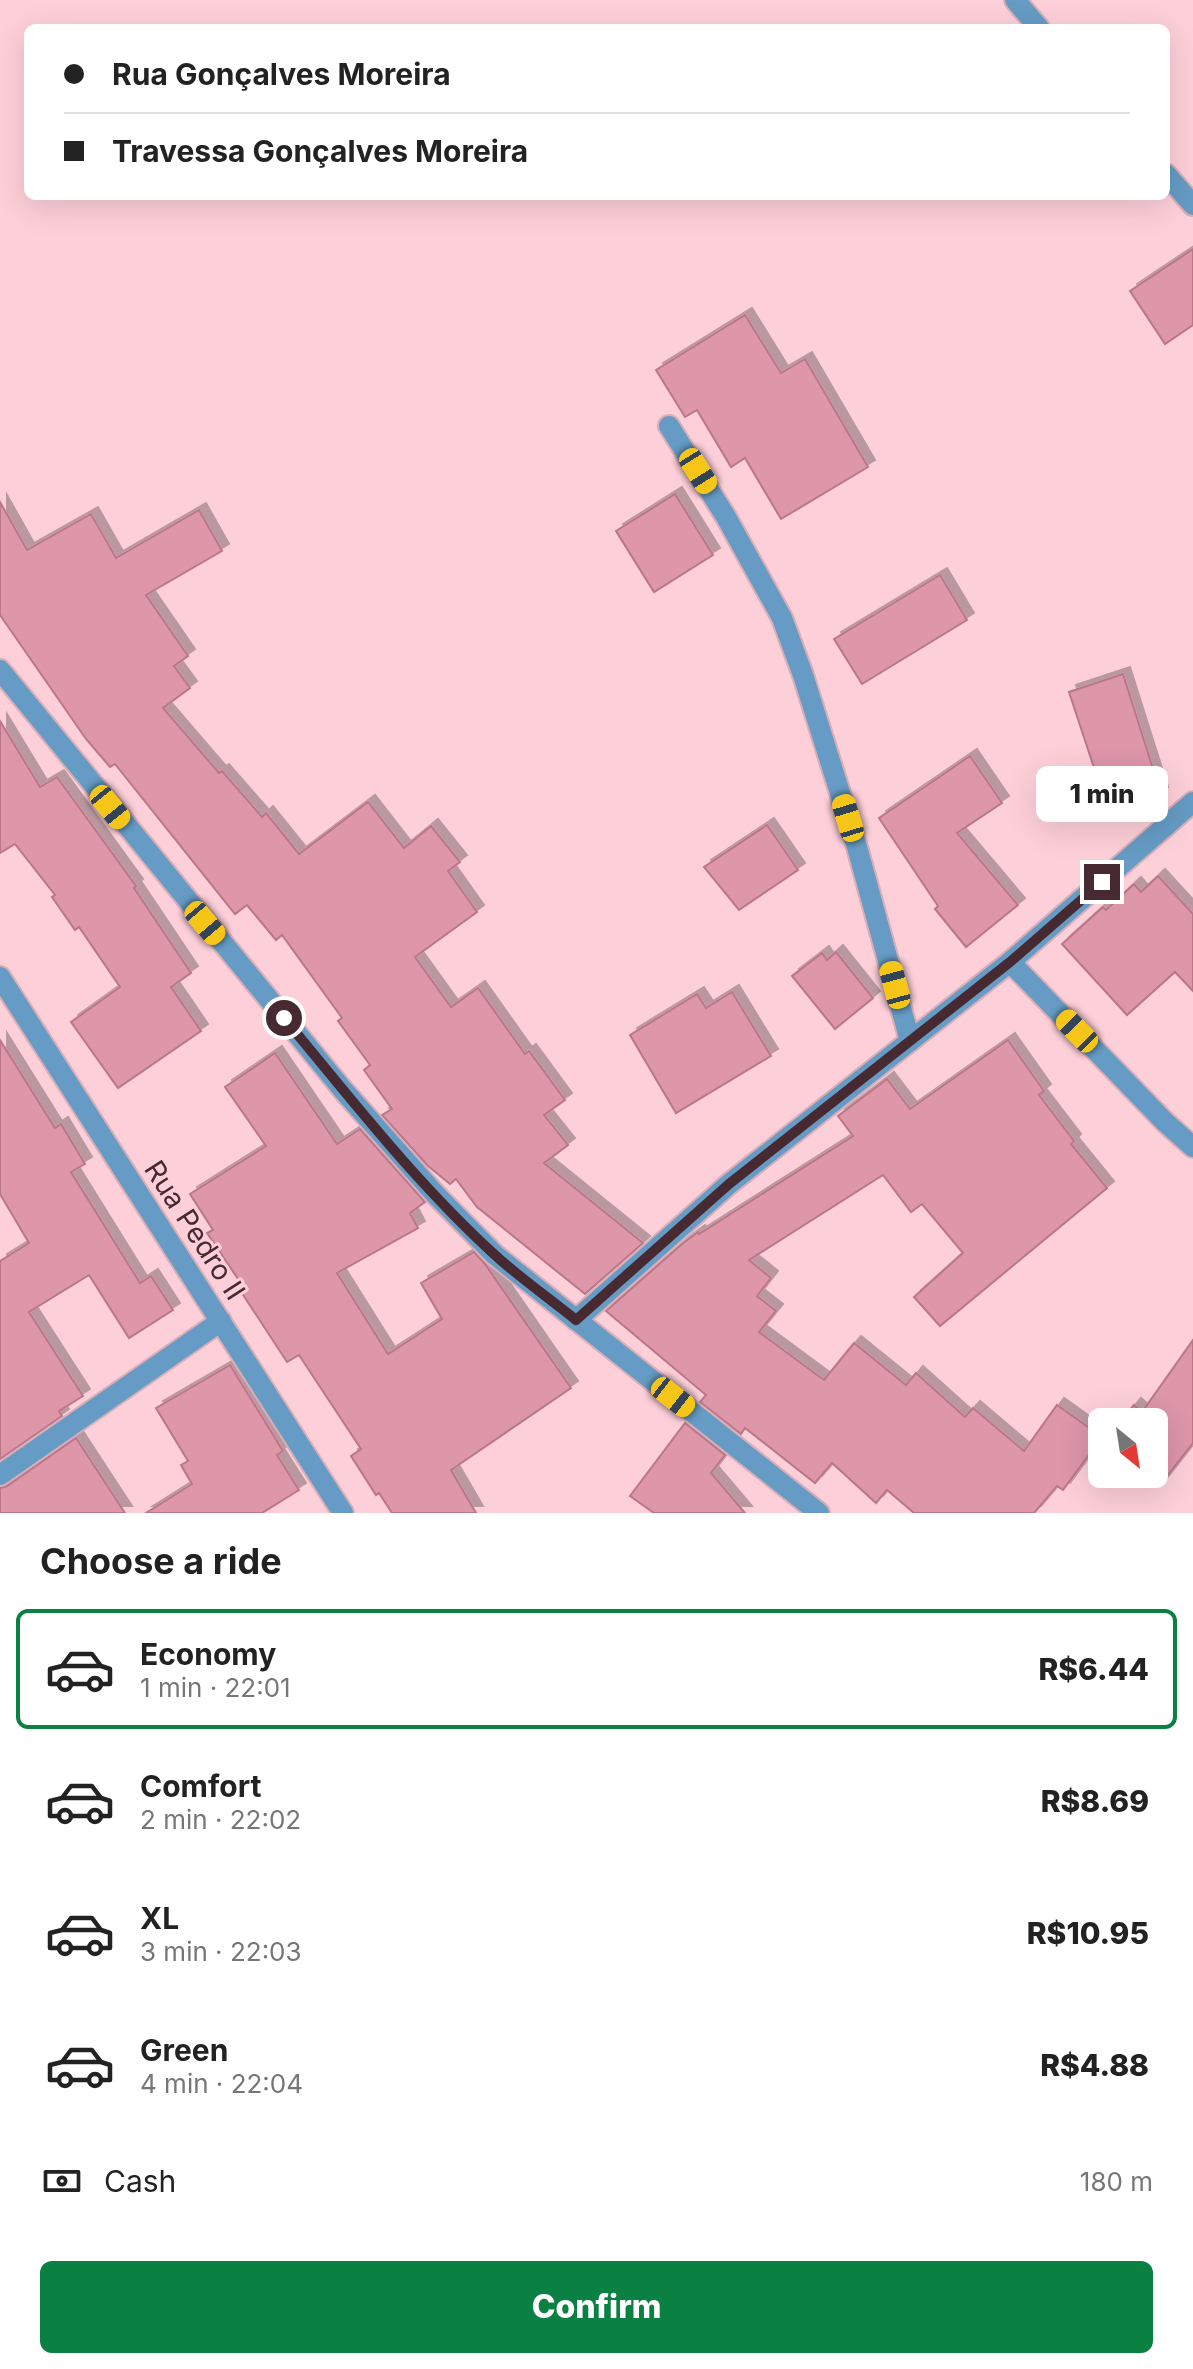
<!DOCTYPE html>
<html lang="en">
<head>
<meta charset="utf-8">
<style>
  body { margin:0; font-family:Inter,sans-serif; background:#f2f2f2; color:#222; height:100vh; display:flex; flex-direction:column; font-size:30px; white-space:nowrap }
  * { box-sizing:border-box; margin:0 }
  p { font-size:26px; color:#767676 }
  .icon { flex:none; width:44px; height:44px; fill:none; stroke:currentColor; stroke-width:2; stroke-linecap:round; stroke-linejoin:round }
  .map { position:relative; height:1513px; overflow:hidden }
  .side { display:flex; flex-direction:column; background:#fff; flex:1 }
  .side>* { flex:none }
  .hud { position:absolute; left:24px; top:24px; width:1146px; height:176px; border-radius:12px; box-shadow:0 8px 32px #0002; display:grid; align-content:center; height:176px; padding:0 40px; background:#fff }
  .needle { width:52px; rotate:150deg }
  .tools { position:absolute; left:1088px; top:1408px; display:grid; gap:16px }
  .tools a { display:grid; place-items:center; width:80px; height:80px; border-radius:12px; background:#fff; box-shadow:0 8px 32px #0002; font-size:40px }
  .end { position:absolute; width:36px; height:36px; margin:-18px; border:10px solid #462931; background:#fff; box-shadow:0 0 0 4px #fff }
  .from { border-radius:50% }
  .bubble { position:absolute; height:56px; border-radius:12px; background:#fff; box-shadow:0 8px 32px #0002; font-size:26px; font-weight:800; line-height:56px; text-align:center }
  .car { position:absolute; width:24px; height:48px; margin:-24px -12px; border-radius:10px; box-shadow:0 0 6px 2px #0007; background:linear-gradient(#f5c518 24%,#345 0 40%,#f5c518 0 76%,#345 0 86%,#f5c518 0) }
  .hud b { display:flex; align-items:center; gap:28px; height:76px; font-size:30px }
  .hud b+b { border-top:2px solid #e0e0e0 }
  .hud i { width:20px; height:20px; background:#222 }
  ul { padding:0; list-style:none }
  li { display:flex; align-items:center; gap:24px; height:120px; margin:0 16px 12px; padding:0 24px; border:4px solid transparent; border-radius:12px }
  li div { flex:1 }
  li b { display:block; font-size:30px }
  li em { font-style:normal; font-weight:800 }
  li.selected { border-color:#0b8043 }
  li>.icon { width:72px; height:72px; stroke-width:1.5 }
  h2 { padding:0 40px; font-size:36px; line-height:96px }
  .pay { display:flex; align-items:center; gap:20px; height:88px; padding:0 40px; font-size:30px }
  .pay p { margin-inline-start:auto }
  .cta { display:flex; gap:16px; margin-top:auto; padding:16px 40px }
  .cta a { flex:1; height:92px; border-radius:12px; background:#0b8043; color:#fff; font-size:32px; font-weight:800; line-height:92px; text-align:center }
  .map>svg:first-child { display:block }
  .building { fill:#de96a9; stroke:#bb7688; stroke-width:2; filter:url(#shadow) }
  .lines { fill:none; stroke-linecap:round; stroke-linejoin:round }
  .minor-casing { stroke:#d8aeb7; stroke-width:24 }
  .tertiary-casing { stroke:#d8aeb7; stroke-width:24 }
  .minor { stroke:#659bc4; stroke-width:20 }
  .tertiary { stroke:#659bc4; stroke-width:20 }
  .route { stroke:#462931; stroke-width:10 }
  .labels { text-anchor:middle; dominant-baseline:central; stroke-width:6; stroke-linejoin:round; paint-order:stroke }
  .street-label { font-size:28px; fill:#462931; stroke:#fdcfd9 }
</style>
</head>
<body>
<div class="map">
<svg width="1193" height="1513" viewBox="0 0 1193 1513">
  <defs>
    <filter id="shadow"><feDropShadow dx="7" dy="-7" stdDeviation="0" flood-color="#0004"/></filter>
  </defs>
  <rect width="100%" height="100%" fill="#fdcfd9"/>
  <g class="building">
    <polygon points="1193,249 1193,325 1165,344 1130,291"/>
    <polygon points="745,315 781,373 805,359 868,467 781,519 745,458 731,467 697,410 685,417 656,370"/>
    <polygon points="675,494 713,555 654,592 616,531"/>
    <polygon points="0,502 27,550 91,514 116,558 199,510 222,551 146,595 188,656 174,666 190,688 163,708 219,773 222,771 262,817 266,813 299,854 368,802 404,848 431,826 460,862 448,871 477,912 415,957 451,1007 478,988 525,1054 529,1051 565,1100 544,1115 568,1145 544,1163 643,1243 585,1294 477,1207 456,1179 450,1184 428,1166 382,1115 392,1109 364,1070 370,1065 338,1021 342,1018 282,935 276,940 247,905 235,914 115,764 110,767 86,739 0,615"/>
    <polygon points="940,575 967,620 862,684 834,639"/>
    <polygon points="1123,674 1161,794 1108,810 1069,692"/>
    <polygon points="0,721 40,787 57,777 136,886 134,888 191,973 171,987 201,1031 118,1088 71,1022 120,987 79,927 75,930 52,897 55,895 15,844 0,853"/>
    <polygon points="970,756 1002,803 957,833 1018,905 966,947 935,909 938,906 879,818"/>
    <polygon points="767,825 798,870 739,910 704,867"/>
    <polygon points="1158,876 1193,914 1193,991 1175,972 1127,1015 1062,944 1103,907 1106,910 1134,884 1141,892"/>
    <polygon points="836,952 873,998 835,1029 792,976 822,953 827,960"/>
    <polygon points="732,992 771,1056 676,1113 630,1035 697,994 706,1008"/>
    <polygon points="0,1040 55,1128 61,1124 85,1164 71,1172 140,1283 151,1276 173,1310 129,1338 89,1275 29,1312 83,1396 59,1411 62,1416 0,1459 0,1261 29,1243 0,1194"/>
    <polygon points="1008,1040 1044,1091 1039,1095 1074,1141 1071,1144 1107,1188 940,1326 914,1297 963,1253 922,1204 911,1212 883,1175 749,1260 771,1278 757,1296 776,1311 759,1332 824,1380 854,1343 906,1385 916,1373 965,1417 973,1408 1024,1451 1057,1405 1102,1437 1063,1490 1057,1486 1034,1513 914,1513 887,1490 876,1503 832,1463 815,1483 745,1428 741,1434 700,1402 706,1395 606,1311 682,1244 698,1232 699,1234 853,1136 838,1116 887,1079 910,1109"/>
    <polygon points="275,1053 337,1144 360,1129 425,1202 410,1213 418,1228 337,1273 388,1354 442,1319 421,1283 474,1252 485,1264 571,1388 451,1470 476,1513 392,1513 379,1493 376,1495 351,1456 361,1449 299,1355 287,1362 236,1284 240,1282 207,1233 213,1230 190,1194 266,1146 225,1087"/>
    <polygon points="1193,1340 1193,1443 1160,1485 1146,1474 1154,1474 1154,1422 1120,1422 1134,1405 1142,1412"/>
    <polygon points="230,1365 283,1451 277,1455 299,1490 262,1513 146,1513 192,1484 181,1465 188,1461 156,1408"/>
    <polygon points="685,1423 725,1455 711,1473 745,1513 654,1513 630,1496"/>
    <polygon points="76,1438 125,1513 0,1513 0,1488 7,1486"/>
  </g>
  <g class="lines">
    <defs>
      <g id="minor">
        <polyline points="1015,0 1039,28"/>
        <polyline points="1166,174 1193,205"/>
        <polyline points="669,426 726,517 782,618 803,675 857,847 910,1041"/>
        <polyline points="0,670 343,1090 435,1194 495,1255 819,1513"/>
        <polyline points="1010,962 1165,1122 1193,1147"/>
        <polyline points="576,1320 729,1184 1010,962 1193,802"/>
        <polyline points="0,1475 221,1321"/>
      </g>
      <polyline id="tertiary" points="0,977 343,1513"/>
    </defs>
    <use href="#minor" class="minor-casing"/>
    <use href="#tertiary" class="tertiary-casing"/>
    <use href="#minor" class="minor"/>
    <use href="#tertiary" class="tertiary"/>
  </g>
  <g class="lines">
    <path class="route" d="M284,1018C351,1099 417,1184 495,1255C520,1278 549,1298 576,1320L729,1184L1010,962L1102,882"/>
  </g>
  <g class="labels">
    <g class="street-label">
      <text transform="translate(195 1230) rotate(57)">Rua Pedro II</text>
    </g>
  </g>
</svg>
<div class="tools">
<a><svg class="needle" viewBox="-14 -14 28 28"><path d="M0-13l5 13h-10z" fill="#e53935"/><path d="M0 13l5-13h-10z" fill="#767676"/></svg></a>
</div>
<i class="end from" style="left:284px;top:1018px"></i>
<i class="end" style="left:1102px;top:882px"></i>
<div class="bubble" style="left:1036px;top:766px;width:132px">1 min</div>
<i class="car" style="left:698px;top:471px;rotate:148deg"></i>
<i class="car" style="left:110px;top:807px;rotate:141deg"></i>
<i class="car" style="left:848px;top:818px;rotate:343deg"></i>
<i class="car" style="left:205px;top:923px;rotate:140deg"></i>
<i class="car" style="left:895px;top:985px;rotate:345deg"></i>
<i class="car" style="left:1077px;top:1031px;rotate:316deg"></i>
<i class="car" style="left:673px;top:1397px;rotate:128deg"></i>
<div class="hud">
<b><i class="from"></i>Rua Gonçalves Moreira</b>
<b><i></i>Travessa Gonçalves Moreira</b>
</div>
</div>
<section class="side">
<h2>Choose a ride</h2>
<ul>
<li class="selected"><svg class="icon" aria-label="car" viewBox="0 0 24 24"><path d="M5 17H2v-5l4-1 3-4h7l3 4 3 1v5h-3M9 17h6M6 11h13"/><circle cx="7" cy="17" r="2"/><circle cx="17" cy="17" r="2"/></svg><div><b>Economy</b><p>1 min · 22:01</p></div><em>R$6.44</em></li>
<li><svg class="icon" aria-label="car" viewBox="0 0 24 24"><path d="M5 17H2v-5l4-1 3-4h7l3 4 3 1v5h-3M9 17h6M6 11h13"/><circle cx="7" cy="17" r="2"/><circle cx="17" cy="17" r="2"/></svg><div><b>Comfort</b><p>2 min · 22:02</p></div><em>R$8.69</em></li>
<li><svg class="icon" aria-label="car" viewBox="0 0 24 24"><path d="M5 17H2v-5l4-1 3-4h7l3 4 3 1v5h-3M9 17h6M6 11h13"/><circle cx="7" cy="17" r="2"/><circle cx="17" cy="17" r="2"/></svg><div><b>XL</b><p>3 min · 22:03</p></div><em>R$10.95</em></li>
<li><svg class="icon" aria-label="car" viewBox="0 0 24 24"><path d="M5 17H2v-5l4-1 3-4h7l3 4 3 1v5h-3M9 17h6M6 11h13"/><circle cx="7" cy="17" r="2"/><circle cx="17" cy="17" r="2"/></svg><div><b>Green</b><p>4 min · 22:04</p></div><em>R$4.88</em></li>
</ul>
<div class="pay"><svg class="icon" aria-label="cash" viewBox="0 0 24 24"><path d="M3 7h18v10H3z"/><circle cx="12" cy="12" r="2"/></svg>Cash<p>180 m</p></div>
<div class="cta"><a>Confirm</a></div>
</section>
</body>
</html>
